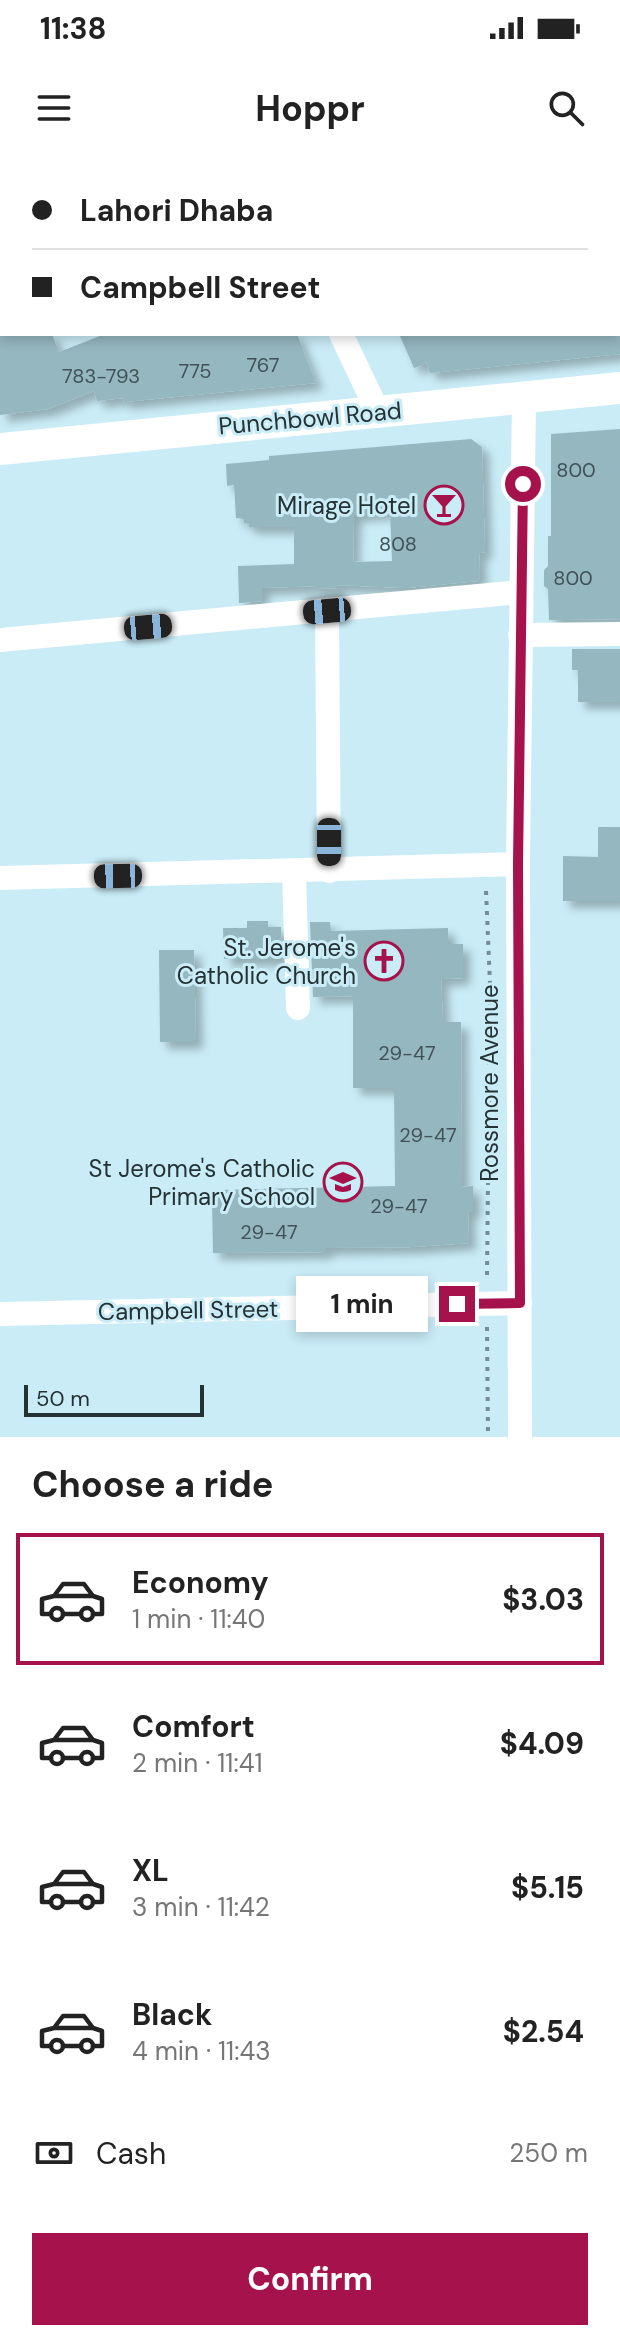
<!DOCTYPE html>
<html lang="en">
<head>
<meta charset="utf-8">
<style>
  body { margin:0; font-family:"DM Sans",sans-serif; background:#f6f6f6; color:#222; height:100vh; display:flex; flex-direction:column; font-size:30px; white-space:nowrap }
  * { box-sizing:border-box; margin:0 }
  p { font-size:26px; color:#767676 }
  .icon { flex:none; width:44px; height:44px; fill:none; stroke:currentColor; stroke-width:2; stroke-linecap:round; stroke-linejoin:round }
  .map { position:relative; height:1277px; overflow:hidden }
  .panel { display:flex; flex-direction:column; background:#fff; flex:1 }
  .panel>* { flex:none }
  .guide { position:absolute; left:0px; top:0px; width:620px; height:176px; box-shadow:0 4px 12px #0003; display:grid; align-content:center; height:176px; padding:0 32px; background:#fff }
  .scale { position:absolute; left:24px; bottom:20px; width:180px; box-sizing:border-box; padding-left:8px; border:4px solid #243135; border-top:0; font-size:22px; line-height:28px; white-space:nowrap; color:#243135; -webkit-text-stroke:6px #c9ecf6; paint-order:stroke }
  .end { position:absolute; width:36px; height:36px; margin:-18px; border:10px solid #a6124c; background:#fff; box-shadow:0 0 0 4px #fff }
  .from { border-radius:50% }
  .bubble { position:absolute; height:56px; border-radius:0px; background:#fff; box-shadow:0 4px 12px #0003; font-size:26px; font-weight:700; line-height:56px; text-align:center }
  .car { position:absolute; width:24px; height:48px; margin:-24px -12px; border-radius:10px; box-shadow:0 0 6px 2px #0007; background:linear-gradient(#222 24%,#8ab4d8 0 40%,#222 0 76%,#8ab4d8 0 86%,#222 0) }
  .guide b { display:flex; align-items:center; gap:28px; height:76px; font-size:30px }
  .guide b+b { border-top:2px solid #e0e0e0 }
  .guide i { width:20px; height:20px; background:#222 }
  ul { padding:0; list-style:none }
  li { display:flex; align-items:center; gap:24px; height:132px; margin:0 16px 12px; padding:0 16px; border:4px solid transparent; border-radius:0px }
  li div { flex:1 }
  li b { display:block; font-size:30px }
  li em { font-style:normal; font-weight:700 }
  li.active { border-color:#a6124c }
  li>.icon { width:72px; height:72px; stroke-width:1.5 }
  h2 { padding:0 32px; font-size:36px; line-height:96px }
  .pay { display:flex; align-items:center; gap:20px; height:88px; padding:0 32px; font-size:30px }
  .pay p { margin-inline-start:auto }
  .button { display:flex; gap:16px; margin-top:auto; padding:16px 32px }
  .button a { flex:1; height:92px; border-radius:0px; background:#a6124c; color:#fff; font-size:32px; font-weight:700; line-height:92px; text-align:center }
  .status { display:flex; justify-content:space-between; align-items:center; height:56px; padding:0 40px; background:#fff; direction:ltr }
  .status svg { height:22px; fill:currentColor }
  header { display:flex; justify-content:space-between; align-items:center; height:104px; padding:0 32px; background:#fff; font-size:36px; font-weight:700 }
  .map>svg:first-child { display:block }
  .building { fill:#95b7c0; fill-rule:evenodd; filter:url(#shadow) }
  .lines { fill:none; stroke-linecap:round; stroke-linejoin:round }
  .path { stroke:#748c93; stroke-width:4; stroke-dasharray:4 6; stroke-linecap:butt }
  .minor { stroke:#fff; stroke-width:24 }
  .major { stroke:#fff; stroke-width:32 }
  .rail { stroke:#36464b; stroke-width:6 }
  .route { stroke:#a6124c; stroke-width:10 }
  .labels { text-anchor:middle; dominant-baseline:central; stroke-width:6; stroke-linejoin:round; paint-order:stroke }
  .number-label { font-size:20px; fill:#405258 }
  .street-label { font-size:24px; fill:#243135; stroke:#c9ecf6 }
  .poi-label { font-size:24px; fill:#243135; stroke:#c9ecf6; text-anchor:end }
</style>
</head>
<body>
<div class="status"><b>11:38</b><svg viewBox="0 0 49 12"><path d="M0 12V9h3v3zM5 12V6h3v6zM10 12V3h3v9zM15 12V0h3v12zM26 1h20v11H26zM47 4h2v5h-2z"/></svg></div>
<header><svg class="icon" aria-label="menu" viewBox="0 0 24 24"><path d="M4 6h16M4 12h16M4 18h16"/></svg>Hoppr<svg class="icon" aria-label="search" viewBox="0 0 24 24"><circle cx="10" cy="10" r="6"/><path d="M15 15l6 6"/></svg></header>
<div class="map">
<svg width="620" height="1277" viewBox="0 0 620 1277">
  <defs>
    <filter id="shadow"><feDropShadow dx="7" dy="7" stdDeviation="4" flood-color="#0004"/></filter>
  </defs>
  <rect width="100%" height="100%" fill="#c9ecf6"/>
  <g class="building">
    <polygon points="0,174 52,174 59,192 105,174 297,174 316,223 124,242 123,238 97,241 94,231 48,249 0,255"/>
    <polygon points="399,174 620,174 620,194 430,213 427,203 414,208"/>
    <polygon points="620,269 620,459 549,460 548,429 544,426 544,410 548,406 548,376 551,376 551,274"/>
    <path d="M471,279L482,287L485,392L479,393L480,417L477,421L406,428L337,425V428L315,429V426L262,428V441L239,443L238,406L294,404V367H249V363H244V359L236,358L234,325L227,326L226,304L269,300V296ZM390,352L392,401L353,402L354,355Z"/>
    <polygon points="572,489 620,489 620,542 578,542 578,510 572,510"/>
    <polygon points="598,667 620,667 620,741 563,741 563,696 598,697"/>
    <polygon points="247,761 268,761 268,767 281,767 282,799 224,799 223,768 247,768"/>
    <polygon points="310,762 330,762 331,771 448,768 448,784 463,784 463,818 441,819 443,862 461,862 462,1027 473,1026 473,1052 468,1052 469,1083 412,1087 326,1088 326,1092 213,1093 212,1040 218,1040 217,1030 395,1026 394,928 353,928 353,836 313,837"/>
    <polygon points="159,790 194,790 196,882 160,882"/>
  </g>
  <g class="lines">
    <g class="path">
      <polyline points="486,731 490,824 487,1116"/>
      <polyline points="487,1167 488,1277"/>
    </g>
    <g class="minor">
      <polyline points="272,0 272,2"/>
      <polyline points="0,101 2,100"/>
      <polyline points="341,174 378,252"/>
      <polyline points="327,451 329,711"/>
      <polyline points="520,475 620,474"/>
      <polyline points="0,480 521,432"/>
      <polyline points="294,712 298,848"/>
      <polyline points="0,718 518,704"/>
      <polyline points="0,1154 520,1143"/>
      <polyline points="520,1277 518,704 524,239"/>
    </g>
    <polyline class="major" points="0,289 620,228"/>
    <g class="rail">
      <polyline points="575,0 578,2"/>
      <polyline points="597,0 599,2"/>
      <polyline points="618,16 620,18"/>
      <polyline points="618,36 620,38"/>
    </g>
  </g>
  <g class="lines">
    <polyline class="route" points="457,1144 520,1143 518,704 523,324"/>
  </g>
  <defs>
    <symbol id="bar-ring" viewBox="-11 -11 22 22"><circle r="9.5" fill="#c9ecf6" stroke="#a6124c" stroke-width="1.5"/><path d="M-6-5H6L.8 .8V4.5H3.5V6h-7V4.5H-.8V.8Z" fill="#a6124c"/></symbol>
    <symbol id="church-ring" viewBox="-11 -11 22 22"><circle r="9.5" fill="#c9ecf6" stroke="#a6124c" stroke-width="1.5"/><path d="M-1.2-6h2.4v3.5h3.3v2.4h-3.3V6h-2.4V-.1h-3.3v-2.4h3.3Z" fill="#a6124c"/></symbol>
    <symbol id="school-ring" viewBox="-11 -11 22 22"><circle r="9.5" fill="#c9ecf6" stroke="#a6124c" stroke-width="1.5"/><path d="M0-5L7-2L0 1L-7-2ZM-4 1L0 2.5L4 1V4Q0 6-4 4Z" fill="#a6124c"/></symbol>
  </defs>
  <g fill-rule="evenodd">
    <use href="#bar-ring" x="422" y="323" width="44" height="44"/>
    <use href="#church-ring" x="362" y="779" width="44" height="44"/>
    <use href="#school-ring" x="321" y="1000" width="44" height="44"/>
  </g>
  <g class="labels">
    <g class="number-label">
      <text x="263" y="205">767</text>
      <text x="195" y="211">775</text>
      <text x="101" y="216">783-793</text>
      <text x="576" y="310">800</text>
      <text x="398" y="384">808</text>
      <text x="573" y="418">800</text>
      <text x="407" y="893">29-47</text>
      <text x="428" y="975">29-47</text>
      <text x="399" y="1046">29-47</text>
      <text x="269" y="1072">29-47</text>
    </g>
    <g class="street-label">
      <text transform="translate(310 258) rotate(-5)">Punchbowl Road</text>
      <text transform="translate(489 923) rotate(-90)">Rossmore Avenue</text>
      <text transform="translate(188 1150) rotate(-1)">Campbell Street</text>
    </g>
    <g class="poi-label">
      <text x="416" y="345">Mirage Hotel</text>
      <text x="356" y="787">St. Jerome's<tspan x="356" dy="28">Catholic Church</tspan></text>
      <text x="315" y="1008">St Jerome's Catholic<tspan x="315" dy="28">Primary School</tspan></text>
    </g>
  </g>
</svg>
<div class="scale">50 m</div>
<i class="end from" style="left:523px;top:324px"></i>
<i class="end" style="left:457px;top:1144px"></i>
<div class="bubble" style="left:296px;top:1116px;width:132px">1 min</div>
<i class="car" style="left:327px;top:451px;rotate:265deg"></i>
<i class="car" style="left:148px;top:467px;rotate:85deg"></i>
<i class="car" style="left:329px;top:682px;rotate:180deg"></i>
<i class="car" style="left:118px;top:716px;rotate:269deg"></i>
<div class="guide">
<b><i class="from"></i>Lahori Dhaba</b>
<b><i></i>Campbell Street</b>
</div>
</div>
<section class="panel">
<h2>Choose a ride</h2>
<ul>
<li class="active"><svg class="icon" aria-label="car" viewBox="0 0 24 24"><path d="M5 17H2v-5l4-1 3-4h7l3 4 3 1v5h-3M9 17h6M6 11h13"/><circle cx="7" cy="17" r="2"/><circle cx="17" cy="17" r="2"/></svg><div><b>Economy</b><p>1 min · 11:40</p></div><em>$3.03</em></li>
<li><svg class="icon" aria-label="car" viewBox="0 0 24 24"><path d="M5 17H2v-5l4-1 3-4h7l3 4 3 1v5h-3M9 17h6M6 11h13"/><circle cx="7" cy="17" r="2"/><circle cx="17" cy="17" r="2"/></svg><div><b>Comfort</b><p>2 min · 11:41</p></div><em>$4.09</em></li>
<li><svg class="icon" aria-label="car" viewBox="0 0 24 24"><path d="M5 17H2v-5l4-1 3-4h7l3 4 3 1v5h-3M9 17h6M6 11h13"/><circle cx="7" cy="17" r="2"/><circle cx="17" cy="17" r="2"/></svg><div><b>XL</b><p>3 min · 11:42</p></div><em>$5.15</em></li>
<li><svg class="icon" aria-label="car" viewBox="0 0 24 24"><path d="M5 17H2v-5l4-1 3-4h7l3 4 3 1v5h-3M9 17h6M6 11h13"/><circle cx="7" cy="17" r="2"/><circle cx="17" cy="17" r="2"/></svg><div><b>Black</b><p>4 min · 11:43</p></div><em>$2.54</em></li>
</ul>
<div class="pay"><svg class="icon" aria-label="cash" viewBox="0 0 24 24"><path d="M3 7h18v10H3z"/><circle cx="12" cy="12" r="2"/></svg>Cash<p>250 m</p></div>
<div class="button"><a>Confirm</a></div>
</section>
</body>
</html>
